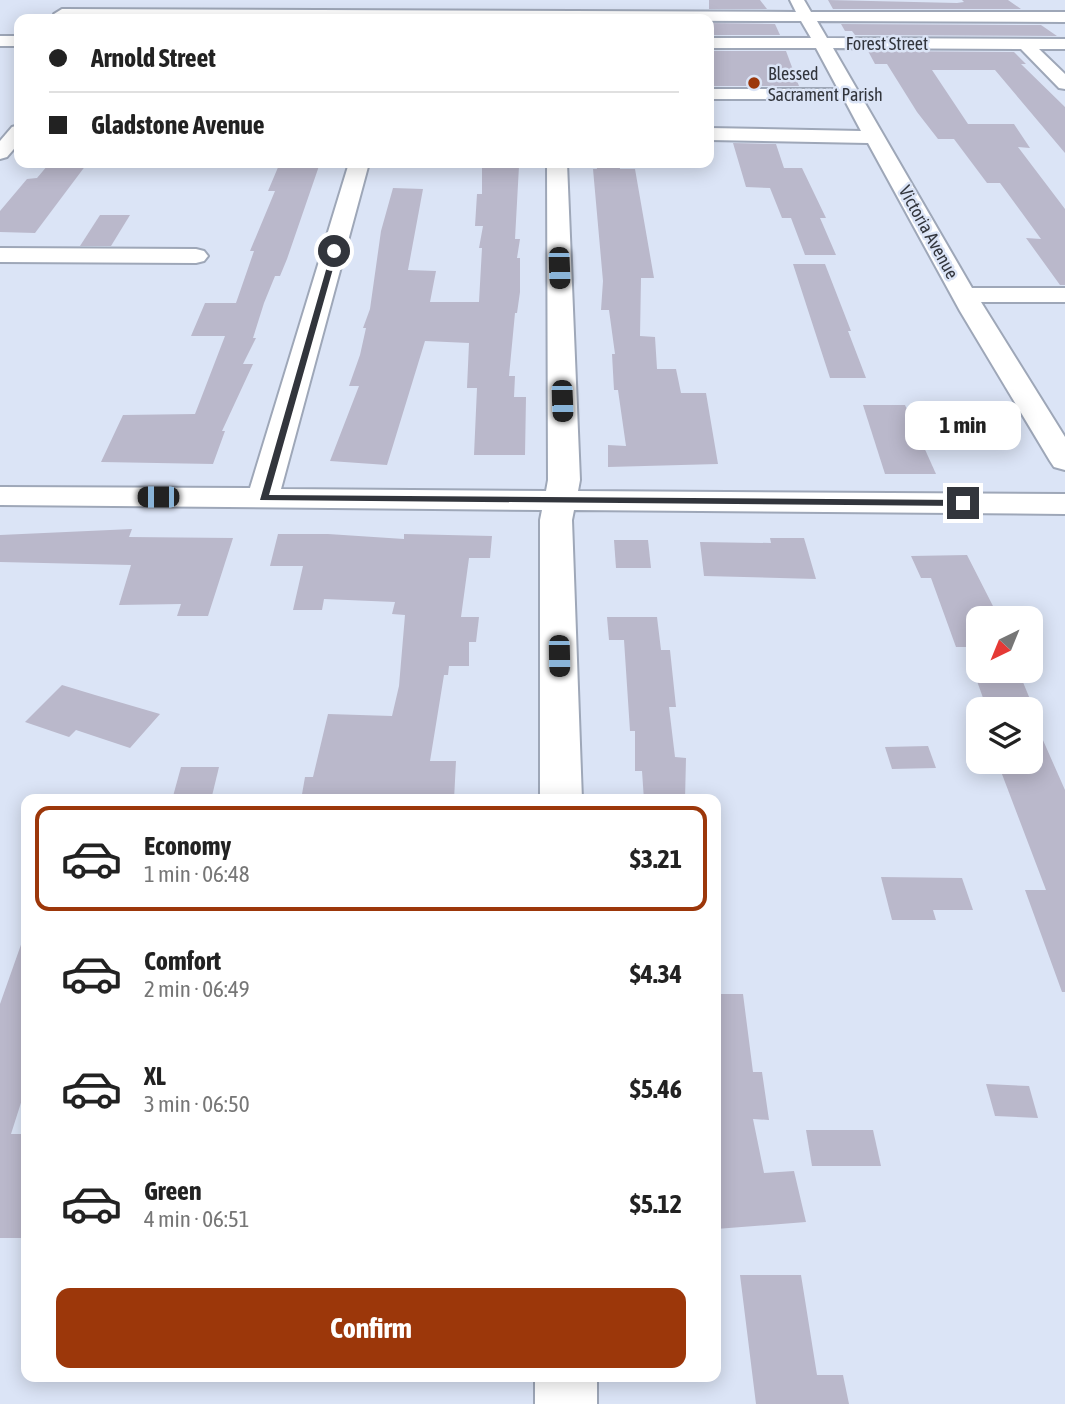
<!DOCTYPE html>
<html lang="en">
<head>
<meta charset="utf-8">
<style>
  body { margin:0; font-family:"Asap Condensed",sans-serif; background:#f2f2f2; color:#222; height:100vh; display:flex; flex-direction:column; font-size:26px; white-space:nowrap }
  * { box-sizing:border-box; margin:0 }
  p { font-size:23px; color:#767676 }
  .icon { flex:none; width:38px; height:38px; fill:none; stroke:currentColor; stroke-width:2; stroke-linecap:round; stroke-linejoin:round }
  .map { position:relative; flex:1; overflow:hidden }
  .panel { position:absolute; left:21px; top:794px; width:700px; height:588px; display:flex; flex-direction:column; background:#fff; border-radius:14px; box-shadow:0 4px 18px #0003 }
  .panel>* { flex:none }
  .banner { position:absolute; left:14px; top:14px; width:700px; height:154px; border-radius:14px; box-shadow:0 4px 18px #0003; display:grid; align-content:center; height:154px; padding:0 35px; background:#fff }
  .needle { width:46px; rotate:223deg }
  .controls { position:absolute; left:966px; top:606px; display:grid; gap:14px }
  .controls a { display:grid; place-items:center; width:77px; height:77px; border-radius:14px; background:#fff; box-shadow:0 4px 18px #0003; font-size:35px }
  .end { position:absolute; width:32px; height:32px; margin:-16px; border:9px solid #32353c; background:#fff; box-shadow:0 0 0 4px #fff }
  .from { border-radius:50% }
  .bubble { position:absolute; height:49px; border-radius:14px; background:#fff; box-shadow:0 4px 18px #0003; font-size:23px; font-weight:700; line-height:49px; text-align:center }
  .car { position:absolute; width:21px; height:42px; margin:-21px -10px; border-radius:9px; box-shadow:0 0 5px 2px #0007; background:linear-gradient(#222 24%,#8ab4d8 0 40%,#222 0 76%,#8ab4d8 0 86%,#222 0) }
  .banner b { display:flex; align-items:center; gap:24px; height:66px; font-size:26px }
  .banner b+b { border-top:2px solid #e0e0e0 }
  .banner i { width:18px; height:18px; background:#222 }
  ul { padding:12px 0 0; list-style:none }
  li { display:flex; align-items:center; gap:21px; height:105px; margin:0 14px 10px; padding:0 21px; border:4px solid transparent; border-radius:14px }
  li div { flex:1 }
  li b { display:block; font-size:26px }
  li em { font-style:normal; font-weight:700 }
  li.active { border-color:#9c370a }
  li>.icon { width:63px; height:63px; stroke-width:1.5 }
  .cta { display:flex; gap:14px; margin-top:auto; padding:14px 35px }
  .cta a { flex:1; height:80px; border-radius:14px; background:#9c370a; color:#fff; font-size:28px; font-weight:700; line-height:80px; text-align:center }
  .map>svg:first-child { display:block }
  .building { fill:#bab8cb }
  .lines { fill:none; stroke-linecap:round; stroke-linejoin:round }
  .minor-casing { stroke:#9ea7b8; stroke-width:4 }
  .minor { fill:#fff; fill-rule:evenodd }
  .route { fill:#32353c }
  .poi-dot { fill:#9c370a; stroke:#dbe4f6; stroke-width:2.5 }
  .labels { text-anchor:middle; dominant-baseline:central; stroke-width:5; stroke-linejoin:round; paint-order:stroke }
  .far-street-label { font-size:18px; fill:#32353c; stroke:#dbe4f6 }
  .far-poi-label { font-size:18px; fill:#32353c; stroke:#dbe4f6; text-anchor:start }
</style>
</head>
<body>
<div class="map">
<svg width="1065" height="1404" viewBox="0 0 1065 1404">
  <rect width="100%" height="100%" fill="#dbe4f6"/>
  <g class="building">
    <polygon points="709,0 760,0 767,9 709,9"/>
    <polygon points="828,0 957,3 964,2 962,0 1008,0 1021,9 833,9"/>
    <polygon points="709,23 775,24 780,35 709,35"/>
    <polygon points="841,24 1041,25 1057,36 855,35 852,31 845,31"/>
    <polygon points="709,51 786,51 799,86 711,86"/>
    <polygon points="868,51 1014,52 1026,64 1021,64 1065,107 1065,153 995,70 932,70 968,124 1014,124 1030,148 1018,147 1065,209 1065,285 1060,285 1026,238 1041,239 1000,183 987,183 954,139 938,139 917,112 887,64 875,64"/>
    <polygon points="733,143 776,144 784,168 802,168 826,218 820,218 836,255 805,255 791,218 782,218 770,188 746,187"/>
    <polygon points="596,163 619,163 620,169 635,169 654,278 641,278 640,336 655,337 657,369 676,369 681,393 706,393 718,464 608,467 608,445 626,446 618,390 614,390 612,354 615,354 609,310 601,310 603,281 593,169 597,169"/>
    <polygon points="48,165 86,165 35,233 0,232 0,211 27,179 37,178"/>
    <polygon points="279,165 319,166 287,259 280,276 275,276 264,303 253,338 256,338 243,364 253,364 222,431 225,431 213,464 101,462 123,415 195,414 225,336 191,336 205,303 236,303 254,251 250,251 275,191 268,191"/>
    <polygon points="519,166 515,239 520,239 517,258 520,258 520,292 517,313 515,313 509,376 515,376 514,397 526,397 525,455 474,455 477,388 467,388 469,343 425,341 387,465 330,461 359,386 349,386 360,355 366,328 363,328 370,309 381,231 393,188 423,189 408,270 436,271 430,302 479,302 482,248 479,248 483,226 475,226 477,194 482,194 482,167"/>
    <polygon points="100,215 130,215 111,246 80,246"/>
    <polygon points="793,264 825,264 851,331 848,331 866,378 830,378"/>
    <polygon points="863,405 905,405 936,474 885,474"/>
    <polygon points="132,529 129,537 233,538 208,616 177,616 181,604 119,605 131,565 0,562 0,535"/>
    <polygon points="278,534 328,534 404,539 404,534 492,536 490,558 469,558 461,617 479,617 476,642 469,642 469,666 449,666 448,675 444,675 430,761 456,761 454,800 301,800 305,777 313,777 328,714 392,716 399,686 405,615 392,614 395,602 324,599 322,610 293,610 303,566 270,566"/>
    <polygon points="770,538 804,538 816,579 704,576 700,542 771,543"/>
    <polygon points="614,540 648,540 651,568 616,568"/>
    <polygon points="967,555 995,610 978,610 978,647 956,647 931,578 921,578 911,556"/>
    <polygon points="607,617 657,617 661,650 670,650 676,707 669,707 675,757 686,758 685,800 644,800 642,771 635,771 635,731 630,731 624,640 609,640"/>
    <polygon points="973,670 1018,670 1034,709 987,709"/>
    <polygon points="62,685 95,695 160,714 130,748 76,730 69,737 25,722"/>
    <polygon points="1031,713 1065,790 1065,992 1062,992 1025,890 1046,890 997,761 1031,761"/>
    <polygon points="928,746 936,768 892,769 885,747"/>
    <polygon points="181,767 219,767 211,800 172,800"/>
    <polygon points="881,877 962,878 973,910 933,910 936,920 892,920"/>
    <polygon points="23,939 26,939 26,1087 11,1134 26,1134 26,1222 22,1238 0,1238 0,1004"/>
    <polygon points="716,994 743,994 753,1072 762,1072 769,1120 753,1119 764,1173 794,1171 806,1222 716,1229"/>
    <polygon points="986,1084 1029,1086 1038,1118 995,1116"/>
    <polygon points="806,1130 873,1130 881,1166 812,1166"/>
    <polygon points="740,1275 801,1275 817,1375 843,1375 849,1404 756,1404"/>
  </g>
  <g class="lines">
    <defs>
      <g id="minor">
        <polygon points="790,0 804,0 811,12 1065,12 1065,22 817,21 827,38 1065,39 1065,49 1039,49 1065,74 1065,89 1059,88 1021,49 833,48 972,288 1065,288 1065,302 981,302 1065,437 1065,470 1054,467 1050,461 960,311 868,143 709,140 709,128 861,131 844,99 709,99 709,89 838,89 816,48 709,48 709,38 811,38 801,21 62,19 54,14 62,9 796,12"/>
        <rect x="0" y="36" width="19" height="10"/>
        <polygon points="19,125 19,143 7,157 0,159 0,141 12,127"/>
        <polygon points="349,163 369,163 281,489 546,491 548,480 547,163 567,163 580,480 578,491 1065,494 1065,514 574,510 572,520 582,800 540,800 540,520 542,510 0,505 0,487 250,488"/>
        <polygon points="0,248 196,249 204,251 208,256 204,261 196,263 0,262"/>
        <rect x="535" y="1377" width="62" height="27"/>
      </g>
    </defs>
    <use href="#minor" class="minor-casing"/>
    <use href="#minor" class="minor"/>
  </g>
  <polygon class="route" points="332,249 338,251 269,495 963,500 968,503 963,506 260,500"/>
  <circle class="poi-dot" cx="754" cy="83" r="7"/>
  <g class="labels">
    <g class="far-street-label">
      <text x="887" y="43">Forest Street</text>
      <text transform="translate(929 232) rotate(61)">Victoria Avenue</text>
    </g>
    <g class="far-poi-label">
      <text x="768" y="73">Blessed<tspan x="768" dy="21">Sacrament Parish</tspan></text>
    </g>
  </g>
</svg>
<div class="controls">
<a><svg class="needle" viewBox="-14 -14 28 28"><path d="M0-13l5 13h-10z" fill="#e53935"/><path d="M0 13l5-13h-10z" fill="#767676"/></svg></a>
<a><svg class="icon" aria-label="layers" viewBox="0 0 24 24"><path d="M12 4l9 5-9 5-9-5zM3 14l9 5 9-5"/></svg></a>
</div>
<i class="end from" style="left:334px;top:251px"></i>
<i class="end" style="left:963px;top:503px"></i>
<div class="bubble" style="left:905px;top:401px;width:116px">1 min</div>
<i class="car" style="left:559px;top:268px;rotate:178deg"></i>
<i class="car" style="left:562px;top:401px;rotate:178deg"></i>
<i class="car" style="left:158px;top:497px;rotate:270deg"></i>
<i class="car" style="left:559px;top:656px;rotate:179deg"></i>
<div class="banner">
<b><i class="from"></i>Arnold Street</b>
<b><i></i>Gladstone Avenue</b>
</div>
<section class="panel">
<ul>
<li class="active"><svg class="icon" aria-label="car" viewBox="0 0 24 24"><path d="M5 17H2v-5l4-1 3-4h7l3 4 3 1v5h-3M9 17h6M6 11h13"/><circle cx="7" cy="17" r="2"/><circle cx="17" cy="17" r="2"/></svg><div><b>Economy</b><p>1 min · 06:48</p></div><em>$3.21</em></li>
<li><svg class="icon" aria-label="car" viewBox="0 0 24 24"><path d="M5 17H2v-5l4-1 3-4h7l3 4 3 1v5h-3M9 17h6M6 11h13"/><circle cx="7" cy="17" r="2"/><circle cx="17" cy="17" r="2"/></svg><div><b>Comfort</b><p>2 min · 06:49</p></div><em>$4.34</em></li>
<li><svg class="icon" aria-label="car" viewBox="0 0 24 24"><path d="M5 17H2v-5l4-1 3-4h7l3 4 3 1v5h-3M9 17h6M6 11h13"/><circle cx="7" cy="17" r="2"/><circle cx="17" cy="17" r="2"/></svg><div><b>XL</b><p>3 min · 06:50</p></div><em>$5.46</em></li>
<li><svg class="icon" aria-label="car" viewBox="0 0 24 24"><path d="M5 17H2v-5l4-1 3-4h7l3 4 3 1v5h-3M9 17h6M6 11h13"/><circle cx="7" cy="17" r="2"/><circle cx="17" cy="17" r="2"/></svg><div><b>Green</b><p>4 min · 06:51</p></div><em>$5.12</em></li>
</ul>
<div class="cta"><a>Confirm</a></div>
</section>
</div>
</body>
</html>
